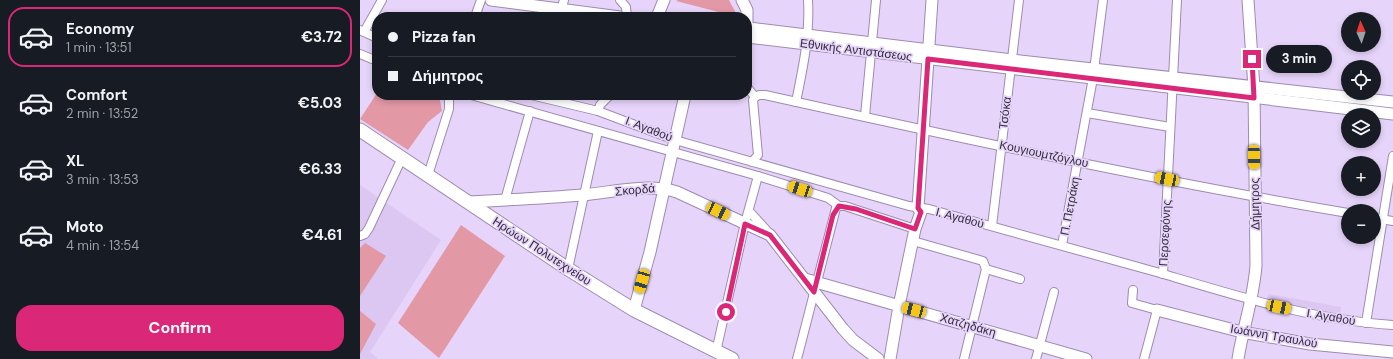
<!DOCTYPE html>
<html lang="en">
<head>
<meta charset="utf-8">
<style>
  body { margin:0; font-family:"DM Sans",sans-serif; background:#20242c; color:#f1f3f6; height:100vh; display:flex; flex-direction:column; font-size:15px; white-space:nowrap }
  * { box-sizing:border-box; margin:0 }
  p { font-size:13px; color:#9ea1a6 }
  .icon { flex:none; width:22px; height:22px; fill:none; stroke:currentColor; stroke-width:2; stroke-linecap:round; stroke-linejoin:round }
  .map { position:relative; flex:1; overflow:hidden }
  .details { display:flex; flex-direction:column; background:#171b24; width:360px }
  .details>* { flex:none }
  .banner { position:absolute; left:12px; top:12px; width:380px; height:88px; border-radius:16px; box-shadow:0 2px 6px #0003; display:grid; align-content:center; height:88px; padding:0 16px; background:#171b24 }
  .needle { width:26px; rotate:357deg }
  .tools { position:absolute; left:981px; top:12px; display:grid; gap:8px }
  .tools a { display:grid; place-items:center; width:40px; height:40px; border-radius:50%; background:#171b24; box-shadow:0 2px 6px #0003; font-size:20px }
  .end { position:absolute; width:18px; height:18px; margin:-9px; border:5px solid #db2777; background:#fff; box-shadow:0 0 0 2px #fff }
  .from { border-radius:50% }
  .bubble { position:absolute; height:28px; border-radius:14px; background:#171b24; box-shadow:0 2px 6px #0003; font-size:13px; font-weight:700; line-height:28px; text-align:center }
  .car { position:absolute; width:12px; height:24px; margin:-12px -6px; border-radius:5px; box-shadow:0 0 3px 1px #0007; background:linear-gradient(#f5c518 24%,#345 0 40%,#f5c518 0 76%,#345 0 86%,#f5c518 0) }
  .banner b { display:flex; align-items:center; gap:14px; height:38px; font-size:15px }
  .banner b+b { border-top:1px solid #363941 }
  .banner i { width:10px; height:10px; background:#f1f3f6 }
  ul { padding:7px 0 0; list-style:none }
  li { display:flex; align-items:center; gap:12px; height:60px; margin:0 8px 6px; padding:0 8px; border:2px solid transparent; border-radius:16px }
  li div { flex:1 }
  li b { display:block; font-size:15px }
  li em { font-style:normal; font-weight:700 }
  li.selected { border-color:#db2777 }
  li>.icon { width:36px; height:36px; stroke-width:1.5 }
  .primary-button { display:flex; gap:8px; margin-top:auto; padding:8px 16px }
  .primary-button a { flex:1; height:46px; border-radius:16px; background:#db2777; color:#fff; font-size:16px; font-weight:700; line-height:46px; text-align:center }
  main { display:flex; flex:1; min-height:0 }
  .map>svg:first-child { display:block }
  .built { fill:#dcc6f2 }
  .green { fill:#e398a6 }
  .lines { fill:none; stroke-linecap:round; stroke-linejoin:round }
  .street-casing { stroke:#9d8caf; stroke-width:10 }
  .secondary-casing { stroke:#9d8caf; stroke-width:13 }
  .primary-casing { stroke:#9d8caf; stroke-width:15 }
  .street { stroke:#fff; stroke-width:8 }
  .secondary { stroke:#fff; stroke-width:11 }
  .primary { stroke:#fff; stroke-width:13 }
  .route { stroke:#db2777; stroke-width:5 }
  .labels { text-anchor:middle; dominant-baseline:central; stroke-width:3.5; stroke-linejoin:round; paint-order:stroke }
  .street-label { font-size:12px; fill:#342d3c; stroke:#e7d4fa }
</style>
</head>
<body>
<main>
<section class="details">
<ul>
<li class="selected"><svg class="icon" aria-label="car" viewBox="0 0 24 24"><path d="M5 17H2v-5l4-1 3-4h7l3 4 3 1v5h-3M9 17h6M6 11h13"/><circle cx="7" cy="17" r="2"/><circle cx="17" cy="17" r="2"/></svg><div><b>Economy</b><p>1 min · 13:51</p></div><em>€3.72</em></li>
<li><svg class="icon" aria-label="car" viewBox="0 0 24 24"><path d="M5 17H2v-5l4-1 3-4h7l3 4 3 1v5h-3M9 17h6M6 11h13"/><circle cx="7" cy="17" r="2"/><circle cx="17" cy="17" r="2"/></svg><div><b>Comfort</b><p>2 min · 13:52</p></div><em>€5.03</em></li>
<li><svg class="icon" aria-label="car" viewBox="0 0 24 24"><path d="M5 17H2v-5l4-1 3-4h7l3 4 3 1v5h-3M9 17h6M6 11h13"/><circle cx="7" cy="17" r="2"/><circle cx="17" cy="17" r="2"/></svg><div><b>XL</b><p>3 min · 13:53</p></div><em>€6.33</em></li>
<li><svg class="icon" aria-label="car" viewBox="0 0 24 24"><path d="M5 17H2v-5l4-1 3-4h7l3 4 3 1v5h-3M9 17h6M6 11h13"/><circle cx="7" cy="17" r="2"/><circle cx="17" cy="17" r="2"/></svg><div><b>Moto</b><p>4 min · 13:54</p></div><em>€4.61</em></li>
</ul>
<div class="primary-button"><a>Confirm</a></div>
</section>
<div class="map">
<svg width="1033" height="359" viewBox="0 0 1033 359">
  <rect width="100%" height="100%" fill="#e7d4fa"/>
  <g class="built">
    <polygon points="0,185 81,240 10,352 18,359 0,359"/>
    <polygon points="908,294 981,307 979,320 905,307"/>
  </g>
  <g class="green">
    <polygon points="318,0 369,0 378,17 316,1"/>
    <polygon points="17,93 17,95 79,95 82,111 68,122 48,150 0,119"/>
    <polygon points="101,225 145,256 79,358 38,323"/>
    <polygon points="5,243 26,256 0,296 0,248"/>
    <polygon points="0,311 16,324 0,354"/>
  </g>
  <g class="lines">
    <defs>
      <g id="street">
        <polyline points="260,0 266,7 267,17"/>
        <polyline points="115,17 121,0"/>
        <polyline points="199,17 204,0"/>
        <polyline points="0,30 17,38"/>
        <polyline points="4,32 22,0"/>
        <polyline points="0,54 17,61"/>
        <path d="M387,87L395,97L399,95H405C599,138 793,180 988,213"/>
        <polyline points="111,95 398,176 468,198 479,206"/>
        <path d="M171,95L238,111L315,140L549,206L569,209C646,230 723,251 800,273C877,296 952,320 1033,325"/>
        <path d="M436,102C443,68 450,35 448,0"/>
        <polyline points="238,111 240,105 250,95"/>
        <polyline points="727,113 810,127"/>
        <polyline points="505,116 516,0"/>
        <polyline points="392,162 398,155 393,100 395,97"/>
        <polyline points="68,175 89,109 89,95"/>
        <polyline points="145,200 170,111"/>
        <polyline points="389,211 410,234"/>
        <polyline points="1014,218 1033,221"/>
        <polyline points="632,226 659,0"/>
        <polyline points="0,236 5,234 9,228 42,158"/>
        <polyline points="553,241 623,261 626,269 660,279"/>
        <polyline points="702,245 733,78 743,0"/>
        <polyline points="208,269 238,131"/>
        <polyline points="803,274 817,0"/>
        <polyline points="773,290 772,303 797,310 784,359"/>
        <polyline points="1006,323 1033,156"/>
        <polyline points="356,352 385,223 398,176"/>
        <polyline points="437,359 476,208 479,206 485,206 555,229"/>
        <polyline points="604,359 626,269"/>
        <polyline points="676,359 694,292"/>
      </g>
      <g id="secondary">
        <polyline points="131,0 260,17"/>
        <polyline points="382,0 387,10 387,34"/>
        <polyline points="297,17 304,0"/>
        <polyline points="389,28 652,60 1033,102"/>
        <polyline points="387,37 1033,114"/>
        <path d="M108,202C146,200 185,198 223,195C254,192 287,183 317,192L410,235L483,329L493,340L518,359"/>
        <polyline points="445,279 726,359"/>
        <polyline points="274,310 290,252 325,95"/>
        <polyline points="797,310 882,332 950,344 1033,352"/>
        <polyline points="530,359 539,306 555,229 561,212 558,208 572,0"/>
        <path d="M878,359C883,327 894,297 896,265L894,88L888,0"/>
      </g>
      <polyline id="primary" points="0,130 208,269 274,310 372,359"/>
    </defs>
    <use href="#street" class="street-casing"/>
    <use href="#secondary" class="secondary-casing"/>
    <use href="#primary" class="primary-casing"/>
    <use href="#street" class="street"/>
    <use href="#secondary" class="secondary"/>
    <use href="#primary" class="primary"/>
  </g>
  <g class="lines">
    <polyline class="route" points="366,312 385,224 410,235 454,292 473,215 479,206 496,209 555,229 561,212 558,208 568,59 894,98 892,59"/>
  </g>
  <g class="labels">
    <g class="street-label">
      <text transform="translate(496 50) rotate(7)">Εθνικής Αντιστάσεως</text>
      <text transform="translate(645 113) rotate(-83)">Τσόκα</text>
      <text transform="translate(289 129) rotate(21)">Ι. Αγαθού</text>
      <text transform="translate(684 154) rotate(12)">Κουγιουμτζόγλου</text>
      <text transform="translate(275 190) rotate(-5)">Σκορδά</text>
      <text transform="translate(895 204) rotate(-91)">Δήμητρος</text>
      <text transform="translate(710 206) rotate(-79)">Π. Πετράκη</text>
      <text transform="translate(600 218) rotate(15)">Ι. Αγαθού</text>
      <text transform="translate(805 233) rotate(-87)">Περσεφόνης</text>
      <text transform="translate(182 251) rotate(33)">Ηρώων Πολυτεχνείου</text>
      <text transform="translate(971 317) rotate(10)">Ι. Αγαθού</text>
      <text transform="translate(608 325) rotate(16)">Χατζηδάκη</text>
      <text transform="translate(914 336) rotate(10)">Ιωάννη Τραυλού</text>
    </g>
  </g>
</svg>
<div class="tools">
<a><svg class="needle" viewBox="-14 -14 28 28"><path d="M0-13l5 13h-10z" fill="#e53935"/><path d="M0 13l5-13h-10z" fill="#9ea1a6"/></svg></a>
<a><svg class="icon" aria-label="locate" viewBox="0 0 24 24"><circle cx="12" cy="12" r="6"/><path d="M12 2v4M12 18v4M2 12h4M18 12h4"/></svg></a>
<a><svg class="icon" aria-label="layers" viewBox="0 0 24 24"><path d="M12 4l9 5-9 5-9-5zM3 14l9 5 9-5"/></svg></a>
<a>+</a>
<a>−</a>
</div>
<i class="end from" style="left:366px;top:312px"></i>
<i class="end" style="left:892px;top:59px"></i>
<div class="bubble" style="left:906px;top:45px;width:66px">3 min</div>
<i class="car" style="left:894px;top:157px;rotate:179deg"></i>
<i class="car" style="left:807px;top:179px;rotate:281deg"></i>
<i class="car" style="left:440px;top:189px;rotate:288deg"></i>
<i class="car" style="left:358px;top:211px;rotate:115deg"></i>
<i class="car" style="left:282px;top:281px;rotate:196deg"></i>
<i class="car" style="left:919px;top:307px;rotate:102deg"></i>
<i class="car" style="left:554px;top:310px;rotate:285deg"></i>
<div class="banner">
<b><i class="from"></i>Pizza fan</b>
<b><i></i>Δήμητρος</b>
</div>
</div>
</main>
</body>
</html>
